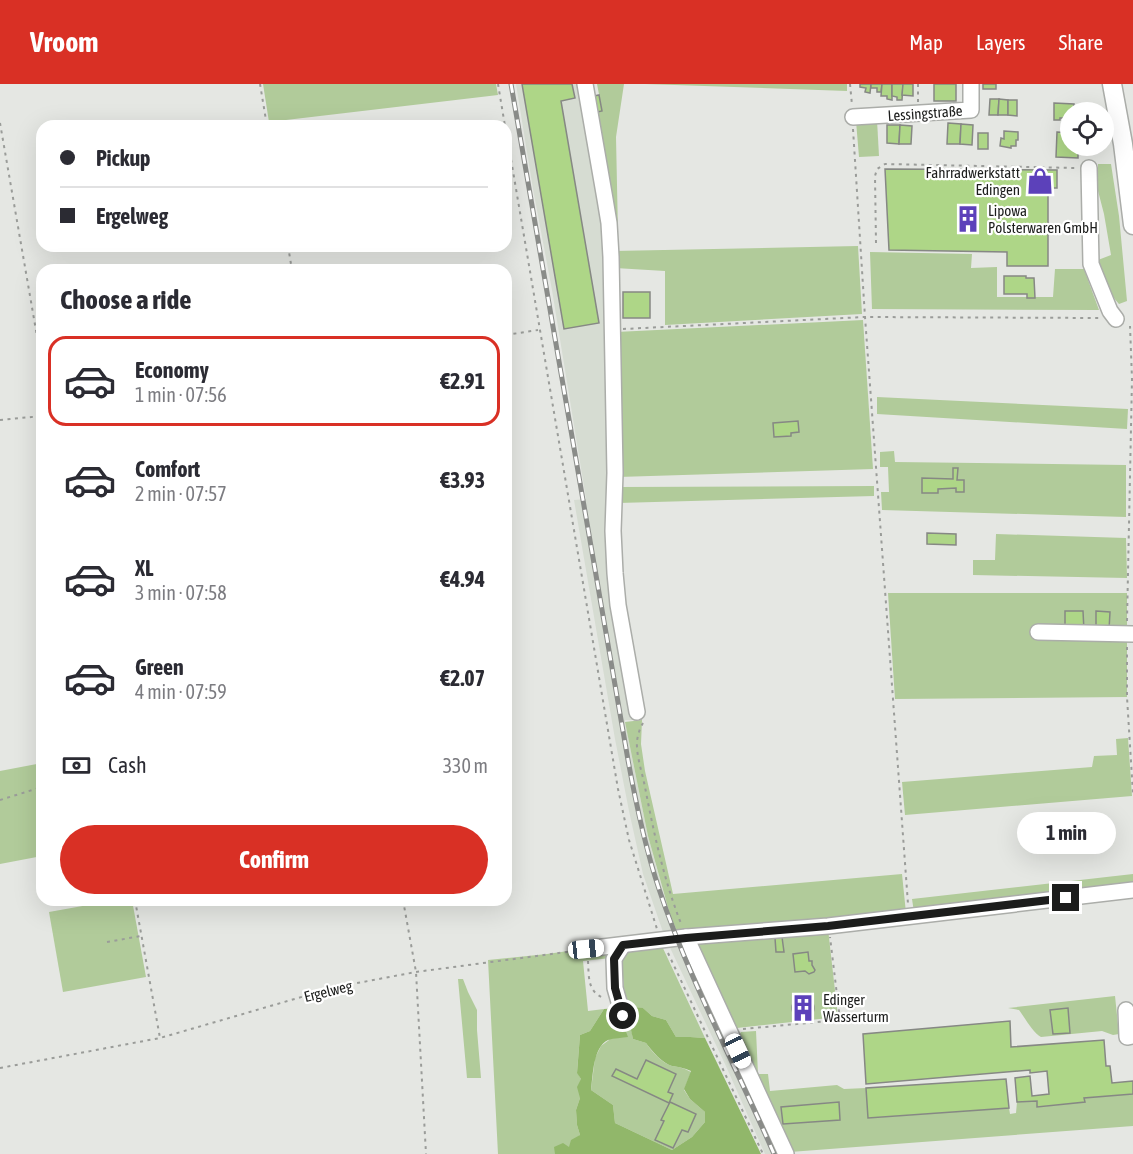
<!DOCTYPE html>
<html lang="en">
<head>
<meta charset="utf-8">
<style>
  body { margin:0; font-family:"Asap Condensed",sans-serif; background:#f7f7f7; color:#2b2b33; height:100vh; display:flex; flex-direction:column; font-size:22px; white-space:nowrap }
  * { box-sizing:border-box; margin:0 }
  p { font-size:20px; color:#7c7c81 }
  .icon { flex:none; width:33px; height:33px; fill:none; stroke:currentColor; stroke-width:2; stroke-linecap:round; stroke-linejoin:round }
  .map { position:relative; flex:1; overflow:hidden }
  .details { position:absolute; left:36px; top:180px; width:476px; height:642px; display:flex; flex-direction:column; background:#fff; border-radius:18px; box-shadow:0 6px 24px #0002 }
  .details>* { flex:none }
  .top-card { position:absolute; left:36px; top:36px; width:476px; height:132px; border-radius:18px; box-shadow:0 6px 24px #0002; display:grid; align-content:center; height:132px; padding:0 24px; background:#fff }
  .buttons { position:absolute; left:1060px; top:18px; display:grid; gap:12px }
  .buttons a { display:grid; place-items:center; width:54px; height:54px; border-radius:50%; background:#fff; box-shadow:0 6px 24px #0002; font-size:30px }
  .end { position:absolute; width:27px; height:27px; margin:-14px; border:8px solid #1c1d1c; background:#fff; box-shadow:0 0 0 3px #fff }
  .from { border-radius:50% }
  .bubble { position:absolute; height:42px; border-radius:21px; background:#fff; box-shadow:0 6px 24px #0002; font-size:20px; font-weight:700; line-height:42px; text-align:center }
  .car { position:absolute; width:18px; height:36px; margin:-18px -9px; border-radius:8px; box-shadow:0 0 4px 2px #0007; background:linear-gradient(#fff 24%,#345 0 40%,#fff 0 76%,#345 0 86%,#fff 0) }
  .top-card b { display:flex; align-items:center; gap:21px; height:57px; font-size:22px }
  .top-card b+b { border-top:2px solid #e1e1e2 }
  .top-card i { width:15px; height:15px; background:#2b2b33 }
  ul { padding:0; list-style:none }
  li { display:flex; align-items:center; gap:18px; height:90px; margin:0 12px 9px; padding:0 12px; border:3px solid transparent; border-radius:18px }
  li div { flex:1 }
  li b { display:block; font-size:22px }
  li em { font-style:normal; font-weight:700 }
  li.active { border-color:#d93025 }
  li>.icon { width:54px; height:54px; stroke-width:1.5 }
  h2 { padding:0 24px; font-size:27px; line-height:72px }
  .pay { display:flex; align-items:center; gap:15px; height:66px; padding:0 24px; font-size:22px }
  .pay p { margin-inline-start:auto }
  .action { display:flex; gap:12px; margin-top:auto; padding:12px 24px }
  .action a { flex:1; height:69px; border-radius:36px; background:#d93025; color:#fff; font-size:24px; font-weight:700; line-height:69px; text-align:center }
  header { display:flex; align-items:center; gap:36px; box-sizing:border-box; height:84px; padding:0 30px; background:#d93025; color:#fff }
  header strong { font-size:28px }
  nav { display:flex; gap:33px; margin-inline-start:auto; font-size:21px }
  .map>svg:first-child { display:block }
  .built { fill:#d6dcd2 }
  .green { fill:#b1cb9a; fill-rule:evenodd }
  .forest { fill:#91b76a }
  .building { fill:#aed687; stroke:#868884; stroke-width:1.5 }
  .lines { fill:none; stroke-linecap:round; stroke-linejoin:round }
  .minor-casing { stroke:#abada9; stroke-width:18 }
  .major-casing { stroke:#abada9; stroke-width:21 }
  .path { stroke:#9a9c99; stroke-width:2; stroke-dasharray:3 4.5; stroke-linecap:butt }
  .minor { stroke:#fff; stroke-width:15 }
  .major { stroke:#fff; stroke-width:18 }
  .rail-casing { stroke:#8a8c89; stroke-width:5 }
  .rail { stroke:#fff; stroke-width:3; stroke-dasharray:9; stroke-linecap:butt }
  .route { stroke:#1c1d1c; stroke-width:8 }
  .labels { text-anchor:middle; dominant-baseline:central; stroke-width:4.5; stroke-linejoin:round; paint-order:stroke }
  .street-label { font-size:15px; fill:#1c1d1c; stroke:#fff }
  .poi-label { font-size:15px; fill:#1c1d1c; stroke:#fff; text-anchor:start }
</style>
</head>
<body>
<header>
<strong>Vroom</strong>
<nav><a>Map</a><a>Layers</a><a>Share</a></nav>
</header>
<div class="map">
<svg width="1133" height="1070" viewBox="0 0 1133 1070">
  <rect width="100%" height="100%" fill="#e5e7e3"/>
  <polygon class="built" points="516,0 580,0 607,158 611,482 635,636 625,636 625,638 648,752 664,811 779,1070 765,1070 725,980 664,851 643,790 629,727 615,655 574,416 586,415 552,206 533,105"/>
  <g class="green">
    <polygon points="263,0 496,0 498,11 269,38"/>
    <polygon points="597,0 624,0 616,53 618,149 614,167 858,162 862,230 665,241 665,187 615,184 594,28 602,26"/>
    <polygon points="645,0 847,0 847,7"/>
    <polygon points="877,36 879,72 859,73 856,37"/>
    <path d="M1098,80H1111L1119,132L1127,217L1119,220C1108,209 1103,191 1098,176L1111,171L1104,130L1097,103Z"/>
    <polygon points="870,168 972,170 971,184 997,183 997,213 1053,213 1055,185 1084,185 1099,226 872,225"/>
    <polygon points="863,236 873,385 618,393 616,248"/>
    <polygon points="877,313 1128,325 1127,345 877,330"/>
    <polygon points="894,367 895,378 1126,381 1126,433 882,426 881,408 889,408 888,383 880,383 880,368"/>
    <polygon points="874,402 874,412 618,419 618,403"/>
    <polygon points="996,450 1126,454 1127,494 973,491 973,476 995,476"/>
    <polygon points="888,509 1127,509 1127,613 895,615"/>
    <polygon points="642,636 641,660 645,687 673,810 902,790 906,829 827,836 838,933 737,944 728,941 678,850 669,827 648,752 625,638"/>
    <polygon points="1128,654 1132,712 905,731 902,698 1092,683 1094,672 1117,671 1116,655"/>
    <polygon points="42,679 42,772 0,780 0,687"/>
    <polygon points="1133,790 1133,804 914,828 912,815"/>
    <polygon points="116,816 132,816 146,893 63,908 49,828"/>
    <polygon points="617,860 611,874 583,877 588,927 604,925 590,947 580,951 577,988 581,995 580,1014 576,1026 577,1041 580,1051 569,1064 555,1063 555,1070 498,1070 488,876 547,870"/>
    <path d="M661,860L705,954L690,953H676L666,936L652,932L643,924L629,933L633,955L646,959C652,968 662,979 672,982C679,983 684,984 691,988L684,1006L690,1015L705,1028V1038L692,1053L672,1066L615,1039L613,1021L591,1006L595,974L601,962L609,956L617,924L626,923L621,873L626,866Z"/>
    <polygon points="458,895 463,895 468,908 477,926 477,946 481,994 467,994"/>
    <path d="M1115,912L1119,950L1113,951L1102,947L1041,953C1033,949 1025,934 1019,926L1008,924Z"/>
    <path d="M756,947L758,990H768L770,1007L837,1001L844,1005L866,1004L869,1034L1009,1024L1010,1030L1016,1029L1017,1018L1037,1017L1038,1023L1085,1018L1084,1014L1133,1010V1042L790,1068L737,954L741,948ZM838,1018L840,1036L783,1040L782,1023Z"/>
  </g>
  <path class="forest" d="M626,923L643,924L652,932L666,936L676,953H690L705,954L761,1070H555L554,1063L563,1059L569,1063L571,1056L580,1051L577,1041L576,1026L580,1014L577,1003L581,995L577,989L580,951L590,947L604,925L617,924L628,953C622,954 614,954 608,956C593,963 593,991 591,1006L613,1021L615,1039L672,1066L692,1053L705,1038V1028L690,1015L684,1005L691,987C684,984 679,983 672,982C662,979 652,967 646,959L633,955Z"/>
  <g class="building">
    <polygon points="522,0 572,0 575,14 561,17 599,239 564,245"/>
    <polygon points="860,0 871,0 870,9 865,8 866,4 860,3"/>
    <polygon points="871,0 882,0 881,8 877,8 877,4 871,4"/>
    <polygon points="882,0 892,0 892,16 887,15 887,12 881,12"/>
    <polygon points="892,0 903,0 902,16 897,16 897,13 892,12"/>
    <polygon points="903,0 913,0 913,12 902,11"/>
    <rect x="934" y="0" width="22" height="17"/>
    <rect x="983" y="0" width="13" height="5"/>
    <polygon points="599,11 602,27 592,29 589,13"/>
    <polygon points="990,15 999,15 998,31 989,31"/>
    <polygon points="999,15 1008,16 1008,31 998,31"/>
    <polygon points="1008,16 1017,16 1017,32 1008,31"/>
    <polygon points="1054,19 1074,20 1073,28 1071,28 1071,34 1060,34 1060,36 1054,36"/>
    <polygon points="948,39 961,40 960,60 947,60"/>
    <polygon points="961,40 973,41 972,61 960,60"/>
    <polygon points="887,41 900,41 899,60 887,59"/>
    <polygon points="900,41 912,42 911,60 899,60"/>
    <polygon points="1004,47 1018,48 1018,56 1016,56 1016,62 1011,62 1011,64 1000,62 1001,54 1004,55"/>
    <polygon points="1057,48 1071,49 1071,62 1078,62 1078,74 1056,73"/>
    <rect x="978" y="49" width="10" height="16"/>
    <polygon points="885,85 1057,86 1057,104 1048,104 1048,182 1007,182 1007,168 889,166"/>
    <polygon points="1004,192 1026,192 1026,194 1034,194 1035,214 1027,214 1027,210 1004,210"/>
    <rect x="623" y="208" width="27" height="26"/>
    <polygon points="798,337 799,348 791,349 791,352 774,353 773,339"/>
    <polygon points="953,384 958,384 957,396 964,396 964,408 956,408 956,404 938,405 938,409 922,409 922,394 953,395"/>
    <polygon points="927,449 956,450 956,461 927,460"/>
    <polygon points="1065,527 1083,527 1084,547 1065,547"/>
    <polygon points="1096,527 1110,528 1109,546 1096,545"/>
    <polygon points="782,853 784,868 776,868 775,854"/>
    <polygon points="808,868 809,877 812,877 812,881 815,886 814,888 809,890 805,887 795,888 793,870"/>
    <circle cx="803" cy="924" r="11"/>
    <polygon points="1068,924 1070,949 1053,950 1050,926"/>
    <polygon points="1010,937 1011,963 1104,956 1106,982 1110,982 1112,999 1133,997 1133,1010 1084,1014 1085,1018 1037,1023 1037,1017 1017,1018 1015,994 1030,992 1032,1012 1049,1010 1047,987 1030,989 1030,986 866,1000 863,950"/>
    <polygon points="646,976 676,990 668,1008 673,1010 669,1019 612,992 616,985 637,995"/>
    <polygon points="1006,995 1009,1024 868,1034 866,1004"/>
    <polygon points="670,1018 696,1030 688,1048 682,1046 673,1064 655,1056 664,1037 661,1036"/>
    <polygon points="839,1018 840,1036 783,1040 781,1023"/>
  </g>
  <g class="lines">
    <defs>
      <g id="minor">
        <polyline points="585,0 605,115 609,139 611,173 615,389 613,447 615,489 618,521 637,628"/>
        <polyline points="853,33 971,26 971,0"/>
        <polyline points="1089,84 1091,180 1110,227 1116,235"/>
        <polyline points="1038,548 1133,550"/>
        <polyline points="686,853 786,1070"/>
        <polyline points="623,861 614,875 615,904 623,932"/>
        <polyline points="586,865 686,853 828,842 1133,806"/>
        <polyline points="1126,926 1127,953 1133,952"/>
      </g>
      <polyline id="major" points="1112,0 1123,60 1133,141"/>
    </defs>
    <use href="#minor" class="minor-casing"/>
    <use href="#major" class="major-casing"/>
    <g class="path">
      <polyline points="260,0 267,42"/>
      <polyline points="498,0 505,42"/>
      <polyline points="850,0 852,21"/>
      <polyline points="918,18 918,0"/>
      <polyline points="0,39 42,281"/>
      <polyline points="853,45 865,233 908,820"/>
      <polyline points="506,46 618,705 629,756 657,845"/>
      <polyline points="876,159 875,92 877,85 885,80 1077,84"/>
      <polyline points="288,162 292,186"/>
      <polyline points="623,245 865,233 1100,234"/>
      <polyline points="506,251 538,246"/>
      <polyline points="0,336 42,332"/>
      <polyline points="1127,537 1132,295 1130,242"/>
      <polyline points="1127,563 1127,613 1133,710"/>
      <path d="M643,639C640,644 638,650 637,657C636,671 642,688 645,703C654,750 664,797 682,842"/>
      <polyline points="0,716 42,703"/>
      <polyline points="135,816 160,954"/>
      <polyline points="403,816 416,888 426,1070"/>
      <polyline points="107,858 141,852"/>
      <polyline points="668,869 763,1070"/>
      <path d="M588,877C589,892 587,908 604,914"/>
      <polyline points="743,945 840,936 830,853"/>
      <polyline points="0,984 160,954 336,903 416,888 574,867"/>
    </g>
    <use href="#minor" class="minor"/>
    <use href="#major" class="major"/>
    <defs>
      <path id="rail" d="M511,0L628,676C636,720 645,763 659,805C689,896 736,982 774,1070"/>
    </defs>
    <use href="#rail" class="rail-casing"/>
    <use href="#rail" class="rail"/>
  </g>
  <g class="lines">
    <polyline class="route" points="623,932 615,904 614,875 623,861 686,854 828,842 1066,814"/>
  </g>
  <defs>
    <symbol id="shop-bare" viewBox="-9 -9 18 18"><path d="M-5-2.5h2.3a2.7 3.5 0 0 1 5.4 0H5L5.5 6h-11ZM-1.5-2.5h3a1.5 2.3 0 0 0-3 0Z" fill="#5c41ba" stroke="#fff" stroke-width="2.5" paint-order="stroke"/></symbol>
    <symbol id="building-bare" viewBox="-9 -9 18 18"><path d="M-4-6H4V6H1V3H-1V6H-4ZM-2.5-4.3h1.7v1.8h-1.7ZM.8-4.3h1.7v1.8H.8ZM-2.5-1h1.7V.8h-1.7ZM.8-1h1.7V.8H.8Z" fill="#5c41ba" stroke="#fff" stroke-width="2.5" paint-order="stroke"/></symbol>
  </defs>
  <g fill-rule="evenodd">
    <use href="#shop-bare" x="1021" y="78" width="38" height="38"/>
    <use href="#building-bare" x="949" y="116" width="38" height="38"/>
    <use href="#building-bare" x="784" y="905" width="38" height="38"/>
  </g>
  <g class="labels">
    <g class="street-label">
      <text transform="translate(925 29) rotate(-4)">Lessingstraße</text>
      <text transform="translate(328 907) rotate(-14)">Ergelweg</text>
    </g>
    <g class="poi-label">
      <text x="1020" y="88" text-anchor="end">Fahrradwerkstatt<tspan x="1020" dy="17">Edingen</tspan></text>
      <text x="988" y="126">Lipowa<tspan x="988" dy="17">Polsterwaren GmbH</tspan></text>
      <text x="823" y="915">Edinger<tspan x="823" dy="17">Wasserturm</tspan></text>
    </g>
  </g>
</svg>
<div class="buttons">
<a><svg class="icon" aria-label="locate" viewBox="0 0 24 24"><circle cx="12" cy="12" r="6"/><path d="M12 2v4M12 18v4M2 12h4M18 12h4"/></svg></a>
</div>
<i class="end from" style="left:623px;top:932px"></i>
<i class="end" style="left:1066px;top:814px"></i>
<div class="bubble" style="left:1017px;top:728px;width:99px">1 min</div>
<i class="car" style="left:586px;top:865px;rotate:84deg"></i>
<i class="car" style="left:738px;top:967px;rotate:155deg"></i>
<div class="top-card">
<b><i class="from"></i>Pickup</b>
<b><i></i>Ergelweg</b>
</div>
<section class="details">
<h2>Choose a ride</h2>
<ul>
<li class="active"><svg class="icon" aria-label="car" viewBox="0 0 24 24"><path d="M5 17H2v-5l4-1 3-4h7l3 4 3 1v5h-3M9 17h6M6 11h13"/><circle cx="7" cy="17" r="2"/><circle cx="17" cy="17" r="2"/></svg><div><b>Economy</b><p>1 min · 07:56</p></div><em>€2.91</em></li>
<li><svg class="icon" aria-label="car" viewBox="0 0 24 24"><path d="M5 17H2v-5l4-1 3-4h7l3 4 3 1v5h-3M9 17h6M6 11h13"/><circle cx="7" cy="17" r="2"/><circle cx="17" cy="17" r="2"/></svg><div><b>Comfort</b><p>2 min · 07:57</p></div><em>€3.93</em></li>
<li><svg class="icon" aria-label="car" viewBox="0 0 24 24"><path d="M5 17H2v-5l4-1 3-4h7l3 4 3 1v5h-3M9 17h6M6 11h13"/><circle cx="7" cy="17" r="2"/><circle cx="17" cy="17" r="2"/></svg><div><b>XL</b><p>3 min · 07:58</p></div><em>€4.94</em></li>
<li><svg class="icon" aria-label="car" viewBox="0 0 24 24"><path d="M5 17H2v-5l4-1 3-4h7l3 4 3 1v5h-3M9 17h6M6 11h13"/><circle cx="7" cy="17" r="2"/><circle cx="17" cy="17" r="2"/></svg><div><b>Green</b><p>4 min · 07:59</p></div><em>€2.07</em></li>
</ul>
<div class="pay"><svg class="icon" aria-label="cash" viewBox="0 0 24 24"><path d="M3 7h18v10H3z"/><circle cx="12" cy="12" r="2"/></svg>Cash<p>330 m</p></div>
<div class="action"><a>Confirm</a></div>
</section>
</div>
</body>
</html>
